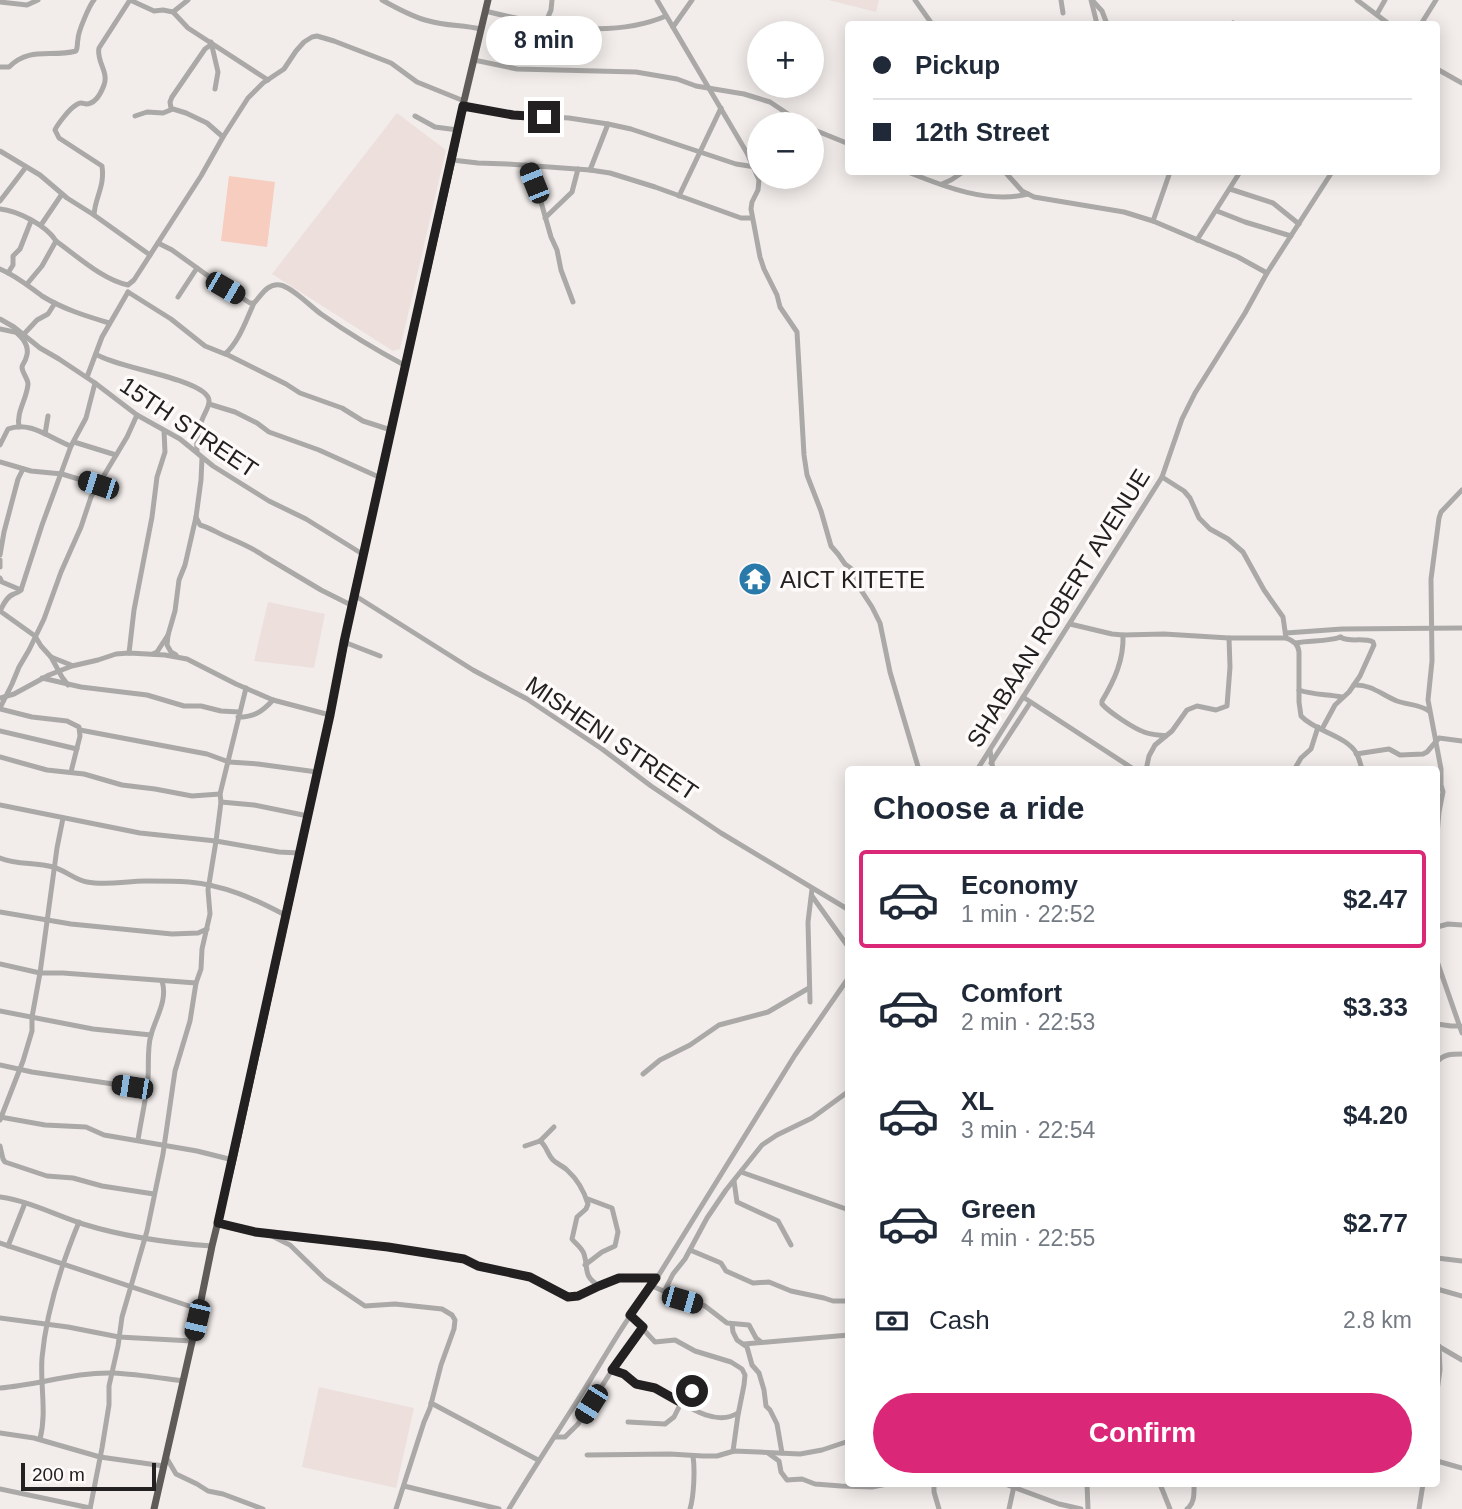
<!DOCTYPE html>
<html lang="en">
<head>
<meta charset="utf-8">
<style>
  body { margin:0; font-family:Arial,sans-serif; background:#f6f6f7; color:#1f2937; height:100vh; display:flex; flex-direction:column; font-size:26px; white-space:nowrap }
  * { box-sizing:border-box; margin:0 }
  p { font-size:23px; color:#747a83 }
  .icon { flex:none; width:38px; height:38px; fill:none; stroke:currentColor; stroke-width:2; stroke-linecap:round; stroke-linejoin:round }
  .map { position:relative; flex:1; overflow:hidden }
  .sheet { position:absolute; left:845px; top:766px; width:595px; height:721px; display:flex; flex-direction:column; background:#fff; border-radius:7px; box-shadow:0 4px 18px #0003 }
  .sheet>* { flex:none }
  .top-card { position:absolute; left:845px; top:21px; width:595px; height:154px; border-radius:7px; box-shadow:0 4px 18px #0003; display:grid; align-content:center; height:154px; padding:0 28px; background:#fff }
  .tools { position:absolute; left:747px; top:21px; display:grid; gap:14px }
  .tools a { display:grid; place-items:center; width:77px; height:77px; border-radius:50%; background:#fff; box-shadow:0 4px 18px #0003; font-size:35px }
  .scale { position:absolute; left:21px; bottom:18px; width:135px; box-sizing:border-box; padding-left:7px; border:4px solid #222020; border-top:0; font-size:19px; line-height:24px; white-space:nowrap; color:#222020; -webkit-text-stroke:5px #fefaf9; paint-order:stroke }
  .end { position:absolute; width:32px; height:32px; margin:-16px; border:9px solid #222020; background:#fff; box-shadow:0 0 0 4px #fff }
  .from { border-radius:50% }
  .bubble { position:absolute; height:49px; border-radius:24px; background:#fff; box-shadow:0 4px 18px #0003; font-size:23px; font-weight:700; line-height:49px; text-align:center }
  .car { position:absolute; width:21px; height:42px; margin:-21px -10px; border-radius:9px; box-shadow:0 0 5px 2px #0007; background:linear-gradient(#222 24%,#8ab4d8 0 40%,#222 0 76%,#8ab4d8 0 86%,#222 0) }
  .top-card b { display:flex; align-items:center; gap:24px; height:66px; font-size:26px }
  .top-card b+b { border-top:2px solid #e0e1e3 }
  .top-card i { width:18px; height:18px; background:#1f2937 }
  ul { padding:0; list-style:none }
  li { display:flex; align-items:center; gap:21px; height:98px; margin:0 14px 10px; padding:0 14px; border:4px solid transparent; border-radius:7px }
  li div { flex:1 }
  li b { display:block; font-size:26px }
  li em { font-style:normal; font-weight:700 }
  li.current { border-color:#db2777 }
  li>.icon { width:63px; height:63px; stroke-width:1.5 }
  h2 { padding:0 28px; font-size:32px; line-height:84px }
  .pay { display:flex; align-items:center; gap:18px; height:77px; padding:0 28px; font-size:26px }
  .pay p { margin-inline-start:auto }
  .cta { display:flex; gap:14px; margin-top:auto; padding:14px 28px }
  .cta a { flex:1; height:80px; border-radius:42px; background:#db2777; color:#fff; font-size:28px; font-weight:700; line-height:80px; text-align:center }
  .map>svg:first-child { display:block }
  .built { fill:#ede0dc }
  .green { fill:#f6cdbf }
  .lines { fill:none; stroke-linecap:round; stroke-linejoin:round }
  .minor { stroke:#aba9a8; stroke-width:5 }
  .highway { stroke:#5f5b59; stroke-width:7 }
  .route { stroke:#222020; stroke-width:9 }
  .labels { text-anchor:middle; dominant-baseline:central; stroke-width:7; stroke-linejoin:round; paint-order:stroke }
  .street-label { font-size:24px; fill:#222020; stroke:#fefaf9 }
  .poi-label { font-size:24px; fill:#222020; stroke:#fefaf9; text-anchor:start }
</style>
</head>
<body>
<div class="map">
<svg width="1462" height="1509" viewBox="0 0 1462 1509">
  <rect width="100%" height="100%" fill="#f2edeb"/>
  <g class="built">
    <polygon points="828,0 879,0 876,12"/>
    <polygon points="397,113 446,150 400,349 393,351 272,274"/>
    <polygon points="268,602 325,614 314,668 254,661"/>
    <polygon points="319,1387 414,1408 396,1488 302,1467"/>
  </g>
  <polygon class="green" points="229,176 275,182 267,247 221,241"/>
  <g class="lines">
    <g class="minor">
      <path d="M130,0L99,48C96,61 109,72 104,85C101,93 96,104 86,104C82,103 80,102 76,105C70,108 57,125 55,130L59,138L102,166C105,187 95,197 94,215L150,255"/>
      <polyline points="130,0 154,11 163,10 173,12 188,28 268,80"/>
      <path d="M382,0C397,8 412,17 429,21C446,26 463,25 480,29"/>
      <polyline points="657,0 747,153 759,180 758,190 752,202 751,209 760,257 764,269 777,295 780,307 797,332 804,455 807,475 821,511 831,546 838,554 845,564 853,570 857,584 872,607 880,623 890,672 919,770"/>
      <polyline points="915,0 932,24"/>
      <polyline points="1061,0 1063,13"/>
      <polyline points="1091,0 1097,24"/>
      <polyline points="1092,0 1102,11 1107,24"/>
      <polyline points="1357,0 1389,24"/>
      <polyline points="0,2 27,5 38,0"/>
      <path d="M485,11C542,25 610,40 666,16"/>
      <polyline points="173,12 188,0"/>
      <polyline points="1377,14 1385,0"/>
      <polyline points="545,24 551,10 552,0"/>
      <polyline points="1232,24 1233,23"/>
      <polyline points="1421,24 1436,0"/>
      <polyline points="673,27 692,0"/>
      <polyline points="211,42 218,72 215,89"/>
      <polyline points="474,60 517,69 636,72 677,79 696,86 744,94 770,102 803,124"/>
      <path d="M0,67H9C30,46 51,58 76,51C78,47 77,43 78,39C78,32 89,6 94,0"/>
      <polyline points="1437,69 1462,83"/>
      <polyline points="463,106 513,115 569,118 608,124 631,129 736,164 755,167"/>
      <polyline points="171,108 170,102 172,97 205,49 212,44"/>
      <polyline points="135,116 147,112 163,113 173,109 186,113 207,123 223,137"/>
      <polyline points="415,116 435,127 458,130"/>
      <polyline points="812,129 849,144"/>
      <polyline points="0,151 40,175 67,198 94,215"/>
      <polyline points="452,160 478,163 507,164 590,170 610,173 655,187 741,218 752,218"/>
      <polyline points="526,165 541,202 551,237 557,250 561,270 573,302"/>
      <polyline points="590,170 608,124"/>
      <path d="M908,172C945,187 988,204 1028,194"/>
      <polyline points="1005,172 1022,191 1034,197 1124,212 1153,221 1238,257 1267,273"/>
      <polyline points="942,184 951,180 963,172"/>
      <polyline points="1230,189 1273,203 1299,224"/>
      <polyline points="679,196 721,108"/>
      <polyline points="0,201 26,167"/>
      <path d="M0,209C18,211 46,225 56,241C77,256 103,280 128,285L134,280L201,176L223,137L248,98L263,83L284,69L296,51L304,42L312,37L317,36L334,41L391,63L417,82L464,101"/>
      <polyline points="1217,211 1245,222 1291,236"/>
      <polyline points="545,218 572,192 578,169"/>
      <polyline points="1153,221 1170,172"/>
      <polyline points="41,225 62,194"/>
      <polyline points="1197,240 1240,172"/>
      <path d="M158,243L172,250L211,278L250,303H254C261,296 267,283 280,285C292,287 310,306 321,314C348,333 376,350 406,366"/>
      <path d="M0,269C17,276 28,286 42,296C63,309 86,316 109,323"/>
      <polyline points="8,273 13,265 13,256 20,249 31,221"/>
      <polyline points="27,284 42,266 56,241"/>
      <path d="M128,292L171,319L205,346L225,354C239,342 246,320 254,303"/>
      <polyline points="178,297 197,268"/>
      <polyline points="0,319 14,327 40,348 59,359 95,383 137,415 180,439 213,466 269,501 306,519 364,555"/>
      <polyline points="0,329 24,334 37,320 48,314 55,303"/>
      <path d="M17,333C25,340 30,348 26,358C25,363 22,363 22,368C23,374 28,379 28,384C27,399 16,412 19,427"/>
      <path d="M96,354C116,368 206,379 209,400C210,406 204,414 202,420C198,430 196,441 197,452"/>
      <polyline points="226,354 286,384 300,393 342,408 363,421 391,430"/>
      <polyline points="87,377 102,337 128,292"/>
      <polyline points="209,404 235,412 257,423 269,432 319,450 381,478"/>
      <polyline points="45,434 48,416"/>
      <polyline points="74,442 116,455"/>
      <path d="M0,445L8,429C30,420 51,439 71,446"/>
      <polyline points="0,462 31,471 62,474 98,485"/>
      <polyline points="1162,477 1184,491 1190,498 1199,518 1210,529 1228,539 1243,552 1264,590 1283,617 1286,638"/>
      <path d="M196,517L200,525C211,528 217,533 227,537C240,543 253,548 264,556L321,590L353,606"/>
      <polyline points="0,555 4,532 18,479 23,469"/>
      <polyline points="0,560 0,567"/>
      <polyline points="0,578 2,582 21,590"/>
      <polyline points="354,595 473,670 527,699 602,749 651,786 721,833 849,910"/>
      <path d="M0,611C3,605 7,596 14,594C17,593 19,592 21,590L42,525L71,446L86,418L95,383"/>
      <polyline points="0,611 35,636 41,646 51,657 62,677 68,685"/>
      <path d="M1070,624L1112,634L1123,635L1164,634L1229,638H1286C1294,641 1298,644 1299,652V702L1301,716C1316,732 1346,735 1357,754C1359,759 1361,765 1362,770"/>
      <polyline points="1286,633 1342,629 1462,628"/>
      <path d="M1123,635C1124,660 1114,681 1102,701V704C1109,712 1133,728 1144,732C1151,735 1159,735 1166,736"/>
      <polyline points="344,642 380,656"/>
      <path d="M1296,643C1310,640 1327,642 1341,637"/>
      <polyline points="129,653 134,610 152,517 157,477 165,452 164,431"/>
      <polyline points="153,654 157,652 168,635"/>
      <polyline points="176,655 171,652 167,645 168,635 175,611 179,580 185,565 196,517 201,480 202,458"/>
      <polyline points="51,657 71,665"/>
      <polyline points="42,678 81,687 147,695 184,706 201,706 221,711 239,712"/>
      <path d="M1354,685C1371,684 1382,695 1397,701C1408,705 1419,704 1429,711"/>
      <path d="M1299,690C1313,695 1327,694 1342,697"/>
      <polyline points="1023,697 1135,770"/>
      <polyline points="0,698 14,694 49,675 72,666 98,660 116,654 129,653 165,655 187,659 236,684 273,700 330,715"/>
      <polyline points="0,708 12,684 19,667 29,650 44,619 61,572 81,527 91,497 127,437 137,415"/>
      <polyline points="0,709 32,717 67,721 79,727 80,736 71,772"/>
      <path d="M238,717C254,717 262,712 273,700"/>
      <path d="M1322,729L1335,705L1349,692L1360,676L1374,645L1373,642C1363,637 1351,643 1340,637"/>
      <polyline points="80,730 207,754 229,762 258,764 317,772"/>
      <polyline points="0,731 77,749"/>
      <polyline points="990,750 993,770"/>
      <polyline points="1356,754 1389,749 1400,755 1423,754 1427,752 1439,738 1462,741"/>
      <polyline points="0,757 47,770 84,774 122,785 155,789 192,796 220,794"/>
      <polyline points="991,763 1030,703"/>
      <polyline points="977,770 1162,477 1182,419 1195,393 1245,313 1267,273 1332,172"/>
      <polyline points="1146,770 1149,756 1155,745 1172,731 1187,710 1197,706 1216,710 1227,706 1230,667 1229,638"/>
      <polyline points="1294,770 1301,758 1311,749 1318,727"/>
      <polyline points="221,802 254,805 308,816"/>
      <polyline points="0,805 140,833 216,841 279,852 299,853"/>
      <polyline points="1437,835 1439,812 1443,792 1441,785 1441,769 1428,700 1432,661 1431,579 1439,518 1441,512 1462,490"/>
      <path d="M0,858C17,865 35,862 53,867C65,870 75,880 87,882C107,886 126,881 146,881C160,881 175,881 189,882C224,885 255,899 285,915"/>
      <polyline points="812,896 849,948"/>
      <polyline points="0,912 71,924 172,934 198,933 207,929"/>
      <polyline points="1437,927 1448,924 1462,925"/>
      <polyline points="1437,961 1462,1033"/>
      <polyline points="0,964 40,973 63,973 196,983"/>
      <polyline points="810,1002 808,922 812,889"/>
      <polyline points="0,1011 93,1029 151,1035"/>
      <polyline points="1437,1024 1451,1026 1460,1026"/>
      <path d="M1437,1062C1443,1054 1452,1054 1462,1054"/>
      <polyline points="0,1065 32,1072 147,1089"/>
      <polyline points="643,1074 660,1060 690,1045 719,1025 768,1012 809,988"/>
      <polyline points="0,1117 45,1125 86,1127 104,1135 197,1151 233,1160"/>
      <polyline points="0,1120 23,1061 32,1031 32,1017 40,973 57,848 63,818"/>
      <path d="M138,1140C141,1120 146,1100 148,1079C149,1065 147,1048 151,1035C156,1017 168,1000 162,981"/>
      <path d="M540,1141C547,1146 547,1154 553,1160C557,1164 563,1166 567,1170C577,1179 584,1191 588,1204L586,1209L577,1217L572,1239C576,1244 582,1248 584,1254C589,1269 582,1275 599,1286"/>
      <polyline points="0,1146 3,1159 5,1162 47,1176 73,1178 102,1186 154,1194"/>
      <polyline points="525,1146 540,1141 554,1127"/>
      <polyline points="741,1172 849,1210"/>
      <polyline points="734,1181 737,1202 778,1221 791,1245"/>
      <path d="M0,1197C29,1201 55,1215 83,1224C125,1237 168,1243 212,1246"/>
      <polyline points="217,1223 255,1232 388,1247 464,1259 478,1266 530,1277 568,1297 577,1296 599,1286 619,1278 656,1278"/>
      <polyline points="270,1235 290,1245 325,1279 365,1306 395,1304 442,1309 452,1315 455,1320 454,1329 441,1365 430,1408 424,1422 396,1509"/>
      <polyline points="0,1243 192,1307 196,1318"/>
      <polyline points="8,1246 25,1203"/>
      <polyline points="690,1250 721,1263 726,1271 753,1283 769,1282 791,1291 824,1298 833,1301 849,1301"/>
      <polyline points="1437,1258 1462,1261"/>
      <polyline points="585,1265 602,1252 615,1246 618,1232 612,1208 588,1199"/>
      <polyline points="652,1286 682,1299 705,1306 727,1323 749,1325 756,1338 761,1342"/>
      <polyline points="1437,1289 1462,1296"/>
      <polyline points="664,1292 673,1274 685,1259 707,1218 726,1190 762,1145 777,1135 812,1118 849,1091"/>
      <polyline points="630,1315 655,1342 675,1340 695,1351 731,1362 742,1369 745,1375 744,1385 738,1415 733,1451"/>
      <polyline points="0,1318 68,1327 119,1337 192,1341"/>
      <polyline points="732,1324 733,1332 737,1340 747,1347 752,1365 759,1373 764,1390 766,1406 770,1410 777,1424 782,1453"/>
      <polyline points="744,1344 849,1335"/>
      <polyline points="1438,1346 1462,1360"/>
      <path d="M612,1370C617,1372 623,1373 627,1377C631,1379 632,1382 636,1384C642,1388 650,1386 657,1389C679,1400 713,1429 738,1413"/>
      <path d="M0,1388C38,1385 75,1372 113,1373C136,1374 160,1378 183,1381"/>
      <polyline points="1437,1391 1440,1370 1439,1346"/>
      <polyline points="678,1401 681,1395 691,1392 696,1386"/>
      <polyline points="431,1403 538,1460"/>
      <polyline points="628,1422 665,1424 674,1417 681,1403"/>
      <polyline points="0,1433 34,1438 100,1457 164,1466"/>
      <polyline points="555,1437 565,1437 578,1424 612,1370 643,1327"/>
      <path d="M40,1439C47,1412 40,1386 42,1358C46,1314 62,1263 79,1222"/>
      <polyline points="768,1453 779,1461 781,1472 787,1480 802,1479 815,1484 841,1486 872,1487 887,1484"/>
      <polyline points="587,1455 670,1454 703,1456 717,1456 734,1451 800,1454 822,1450 849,1441"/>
      <polyline points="166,1457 176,1474 197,1484 208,1491 223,1494 263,1509"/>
      <polyline points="1437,1461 1462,1468"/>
      <polyline points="934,1484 934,1492 939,1509"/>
      <polyline points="1005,1484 1059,1504 1081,1509"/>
      <polyline points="1087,1484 1088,1509"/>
      <polyline points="1160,1484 1170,1509"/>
      <polyline points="404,1486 499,1509"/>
      <polyline points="0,1489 90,1508"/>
      <polyline points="90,1509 102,1448 109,1405 109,1386 118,1346 122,1317 147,1231 163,1154 175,1071 190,1021 196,983 201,969 202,949 210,914 208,890 216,841 221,802 220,794 246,688"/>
      <path d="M509,1509C533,1469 559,1430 584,1390C606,1355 626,1318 652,1286L795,1055L849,977"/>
      <path d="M690,1509C694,1496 695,1469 693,1456"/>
      <polyline points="1009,1509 1014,1486"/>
      <path d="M1187,1509C1195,1503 1194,1493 1194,1484"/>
      <polyline points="1419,1509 1423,1484"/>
    </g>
    <polyline class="highway" points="154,1509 197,1320 212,1246 233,1160 330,715 354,595 452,160 464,101 488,0"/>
  </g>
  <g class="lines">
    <polyline class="route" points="544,117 513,115 463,106 344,642 330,715 218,1223 255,1232 388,1247 464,1259 478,1266 530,1277 568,1297 578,1296 599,1286 619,1278 656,1278 630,1315 643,1327 612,1370 624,1374 636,1384 655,1388 678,1401 681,1395 692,1391"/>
  </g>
  <defs>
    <symbol id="temple-disc" viewBox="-11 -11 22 22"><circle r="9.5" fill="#297aab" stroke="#fefaf9"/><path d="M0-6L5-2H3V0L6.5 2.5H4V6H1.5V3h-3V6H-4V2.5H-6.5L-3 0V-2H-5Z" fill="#fff"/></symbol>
  </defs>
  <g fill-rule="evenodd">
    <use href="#temple-disc" x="736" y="560" width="38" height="38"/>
  </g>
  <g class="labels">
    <g class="street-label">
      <text transform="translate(189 427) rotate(34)">15TH STREET</text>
      <text transform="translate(1058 608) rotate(-58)">SHABAAN ROBERT AVENUE</text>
      <text transform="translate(612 738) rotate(34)">MISHENI STREET</text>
    </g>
    <g class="poi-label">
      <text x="780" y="579">AICT KITETE</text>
    </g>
  </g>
</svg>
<div class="tools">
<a>+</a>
<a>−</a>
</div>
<div class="scale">200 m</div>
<i class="end from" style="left:692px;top:1391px"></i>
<i class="end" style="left:544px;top:117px"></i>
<div class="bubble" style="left:486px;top:16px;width:116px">8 min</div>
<i class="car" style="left:534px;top:183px;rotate:338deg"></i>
<i class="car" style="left:225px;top:288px;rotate:120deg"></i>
<i class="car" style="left:98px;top:485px;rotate:288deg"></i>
<i class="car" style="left:132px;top:1087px;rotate:279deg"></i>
<i class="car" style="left:682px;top:1300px;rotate:106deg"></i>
<i class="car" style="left:197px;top:1320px;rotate:193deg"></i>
<i class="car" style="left:591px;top:1404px;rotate:212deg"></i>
<div class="top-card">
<b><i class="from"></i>Pickup</b>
<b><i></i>12th Street</b>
</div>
<section class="sheet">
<h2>Choose a ride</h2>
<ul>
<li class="current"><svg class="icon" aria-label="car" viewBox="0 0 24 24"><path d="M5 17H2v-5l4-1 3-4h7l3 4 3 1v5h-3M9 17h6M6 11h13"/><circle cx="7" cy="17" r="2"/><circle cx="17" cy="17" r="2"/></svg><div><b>Economy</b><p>1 min · 22:52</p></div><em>$2.47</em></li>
<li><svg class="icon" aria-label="car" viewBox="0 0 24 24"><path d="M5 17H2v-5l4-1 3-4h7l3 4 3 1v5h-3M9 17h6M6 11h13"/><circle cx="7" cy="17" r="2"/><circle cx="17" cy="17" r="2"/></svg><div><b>Comfort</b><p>2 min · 22:53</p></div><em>$3.33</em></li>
<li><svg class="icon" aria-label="car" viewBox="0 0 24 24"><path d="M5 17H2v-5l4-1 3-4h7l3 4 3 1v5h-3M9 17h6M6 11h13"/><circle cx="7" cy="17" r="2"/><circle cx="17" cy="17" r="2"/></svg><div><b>XL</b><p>3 min · 22:54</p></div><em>$4.20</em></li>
<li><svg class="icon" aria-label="car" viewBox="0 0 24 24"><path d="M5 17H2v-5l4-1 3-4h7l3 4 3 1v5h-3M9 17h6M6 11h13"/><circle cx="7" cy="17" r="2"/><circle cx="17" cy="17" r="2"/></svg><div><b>Green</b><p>4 min · 22:55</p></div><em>$2.77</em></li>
</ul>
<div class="pay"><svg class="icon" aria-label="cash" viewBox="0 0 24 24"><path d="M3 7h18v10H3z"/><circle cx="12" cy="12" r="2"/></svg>Cash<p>2.8 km</p></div>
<div class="cta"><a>Confirm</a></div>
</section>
</div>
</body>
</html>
